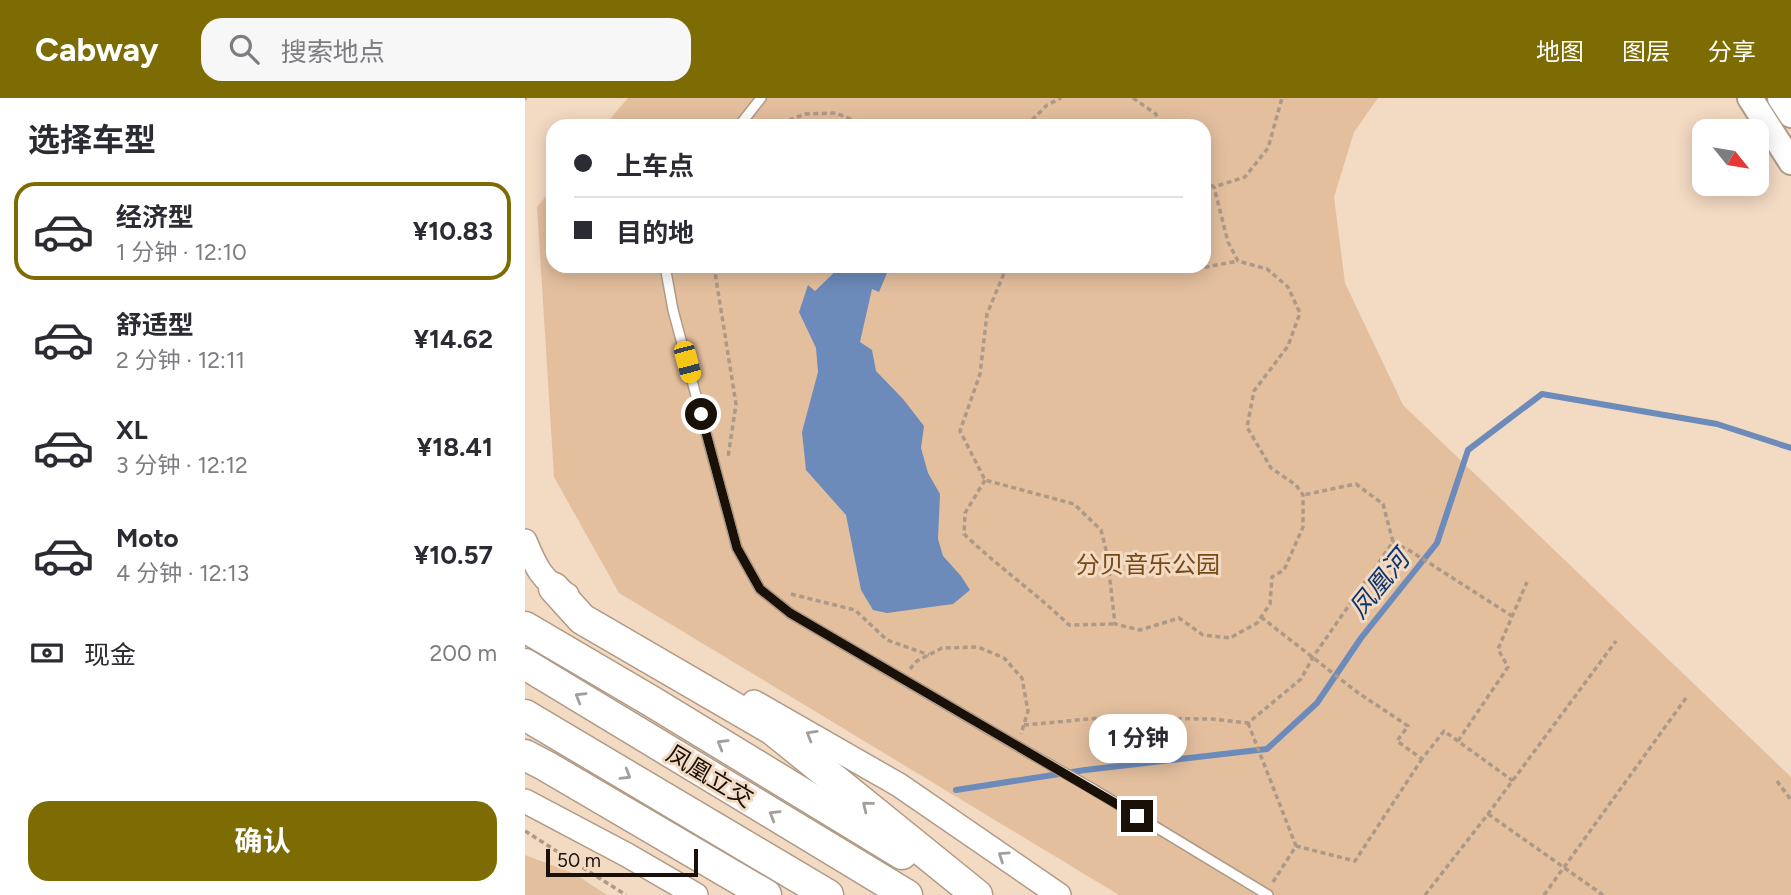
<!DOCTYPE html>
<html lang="zh">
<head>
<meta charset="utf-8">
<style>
  body { margin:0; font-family:Figtree,"Noto Sans SC",sans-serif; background:#f7f7f7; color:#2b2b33; height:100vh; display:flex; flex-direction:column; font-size:26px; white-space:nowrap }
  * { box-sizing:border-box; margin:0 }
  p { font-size:23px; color:#7c7c81 }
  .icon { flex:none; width:38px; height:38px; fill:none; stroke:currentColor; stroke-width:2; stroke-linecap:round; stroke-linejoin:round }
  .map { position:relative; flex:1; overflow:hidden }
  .side { display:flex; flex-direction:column; background:#fff; width:525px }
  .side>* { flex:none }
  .banner { position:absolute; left:21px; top:21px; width:665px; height:154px; border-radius:21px; box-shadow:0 4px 18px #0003; display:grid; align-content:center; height:154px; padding:0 28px; background:#fff }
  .needle { width:46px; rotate:120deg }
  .buttons { position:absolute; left:1167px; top:21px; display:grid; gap:14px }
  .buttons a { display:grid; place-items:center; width:77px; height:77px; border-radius:14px; background:#fff; box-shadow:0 4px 18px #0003; font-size:35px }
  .scale { position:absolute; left:21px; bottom:18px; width:152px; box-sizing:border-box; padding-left:7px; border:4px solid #191008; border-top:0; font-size:19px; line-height:24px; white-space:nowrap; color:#191008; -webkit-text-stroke:5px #f3dac3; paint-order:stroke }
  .end { position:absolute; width:32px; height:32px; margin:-16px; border:9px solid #191008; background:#fff; box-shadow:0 0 0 4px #fff }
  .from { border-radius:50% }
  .bubble { position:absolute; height:49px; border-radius:21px; background:#fff; box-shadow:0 4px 18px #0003; font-size:23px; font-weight:700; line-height:49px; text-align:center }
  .car { position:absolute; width:21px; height:42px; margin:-21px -10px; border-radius:9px; box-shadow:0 0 5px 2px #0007; background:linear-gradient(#f5c518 24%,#345 0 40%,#f5c518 0 76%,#345 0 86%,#f5c518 0) }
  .banner b { display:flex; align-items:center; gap:24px; height:66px; font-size:26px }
  .banner b+b { border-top:2px solid #e1e1e2 }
  .banner i { width:18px; height:18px; background:#2b2b33 }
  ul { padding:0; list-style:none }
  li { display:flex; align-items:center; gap:21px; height:98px; margin:0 14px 10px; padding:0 14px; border:4px solid transparent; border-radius:21px }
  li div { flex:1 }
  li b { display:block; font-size:26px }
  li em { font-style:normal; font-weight:700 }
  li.on { border-color:#7d6b03 }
  li>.icon { width:63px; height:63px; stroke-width:1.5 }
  h2 { padding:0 28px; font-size:32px; line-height:84px }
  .pay { display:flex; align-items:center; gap:18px; height:77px; padding:0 28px; font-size:26px }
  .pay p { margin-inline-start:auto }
  .cta { display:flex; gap:14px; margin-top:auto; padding:14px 28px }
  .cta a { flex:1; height:80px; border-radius:21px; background:#7d6b03; color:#fff; font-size:28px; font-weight:700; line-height:80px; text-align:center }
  header { display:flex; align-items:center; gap:42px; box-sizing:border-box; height:98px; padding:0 35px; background:#7d6b03; color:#fff }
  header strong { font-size:33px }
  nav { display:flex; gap:38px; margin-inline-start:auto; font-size:24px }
  .search { width:490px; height:63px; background:#f7f7f7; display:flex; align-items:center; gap:18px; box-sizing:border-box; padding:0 24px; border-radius:21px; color:#7c7c81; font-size:26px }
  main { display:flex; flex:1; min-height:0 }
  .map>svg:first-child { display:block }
  .green { fill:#e3bf9e }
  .water { fill:#6c8bba }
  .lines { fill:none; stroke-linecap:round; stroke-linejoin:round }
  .stream { stroke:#6c8bba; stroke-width:6 }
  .service-casing { stroke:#b19a85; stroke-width:12 }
  .tertiary-casing { stroke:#b19a85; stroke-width:26 }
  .secondary-casing { stroke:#b19a85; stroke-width:28 }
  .trunk-casing { stroke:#b19a85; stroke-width:33 }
  .path { stroke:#ad9987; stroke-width:3.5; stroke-dasharray:5 3.5; stroke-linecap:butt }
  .service { stroke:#fff; stroke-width:9 }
  .tertiary { stroke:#fff; stroke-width:23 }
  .secondary { stroke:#fff; stroke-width:24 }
  .trunk { stroke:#fff; stroke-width:30 }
  .oneway { stroke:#a39f9c }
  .route { stroke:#191008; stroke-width:9 }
  .labels { text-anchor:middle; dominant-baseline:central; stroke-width:6; stroke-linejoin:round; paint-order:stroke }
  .park-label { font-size:24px; fill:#764918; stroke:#f3dac3 }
  .street-label { font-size:24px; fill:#191008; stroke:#f3dac3 }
  .water-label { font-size:26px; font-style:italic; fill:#0d356e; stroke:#f3dac3 }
</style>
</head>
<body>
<header>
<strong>Cabway</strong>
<div class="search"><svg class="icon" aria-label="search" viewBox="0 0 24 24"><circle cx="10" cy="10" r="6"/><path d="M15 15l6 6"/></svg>搜索地点</div>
<nav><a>地图</a><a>图层</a><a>分享</a></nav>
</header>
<main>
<section class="side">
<h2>选择车型</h2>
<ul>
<li class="on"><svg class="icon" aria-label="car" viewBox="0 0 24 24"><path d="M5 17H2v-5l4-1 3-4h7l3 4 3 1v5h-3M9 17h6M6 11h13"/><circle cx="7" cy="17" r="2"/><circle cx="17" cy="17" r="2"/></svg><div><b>经济型</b><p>1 分钟 · 12:10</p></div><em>¥10.83</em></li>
<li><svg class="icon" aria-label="car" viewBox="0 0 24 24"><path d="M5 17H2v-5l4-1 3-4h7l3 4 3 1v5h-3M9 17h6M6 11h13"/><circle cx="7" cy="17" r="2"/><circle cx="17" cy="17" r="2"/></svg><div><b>舒适型</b><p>2 分钟 · 12:11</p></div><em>¥14.62</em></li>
<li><svg class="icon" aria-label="car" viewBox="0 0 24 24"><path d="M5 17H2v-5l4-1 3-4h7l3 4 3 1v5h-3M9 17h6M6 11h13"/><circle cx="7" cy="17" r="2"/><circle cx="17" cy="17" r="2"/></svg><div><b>XL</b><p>3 分钟 · 12:12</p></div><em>¥18.41</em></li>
<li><svg class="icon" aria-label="car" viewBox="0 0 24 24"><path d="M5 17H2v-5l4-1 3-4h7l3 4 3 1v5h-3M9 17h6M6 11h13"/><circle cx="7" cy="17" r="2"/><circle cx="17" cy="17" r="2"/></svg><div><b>Moto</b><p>4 分钟 · 12:13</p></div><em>¥10.57</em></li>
</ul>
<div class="pay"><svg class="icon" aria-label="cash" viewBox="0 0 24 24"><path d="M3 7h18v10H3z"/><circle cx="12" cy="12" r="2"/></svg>现金<p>200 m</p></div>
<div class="cta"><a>确认</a></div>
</section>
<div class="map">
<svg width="1266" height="797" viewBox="0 0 1266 797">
  <rect width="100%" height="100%" fill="#f3dac3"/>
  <g class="green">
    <polygon points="103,0 853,0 829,34 809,99 820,185 878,307 1266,679 1266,797 594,797 94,495 29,379 12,109 28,90 28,168 679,168 679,28 79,28"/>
    <polygon points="0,757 50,776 82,797 0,797"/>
  </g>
  <polygon class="water" points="316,168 365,168 354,194 347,191 335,244 347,252 351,273 378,301 399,328 396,350 403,375 415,396 413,441 418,458 436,478 445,492 428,506 362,515 348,512 336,492 321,417 281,372 277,334 293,274 291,250 274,214 283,187 290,193"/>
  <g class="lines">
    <polyline class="stream" points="431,692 560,672 742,651 792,605 836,540 912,445 943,352 1017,296 1192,326 1266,350"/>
    <defs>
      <g id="service">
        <polyline points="214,28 236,0"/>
        <polyline points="140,168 148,212 212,450 235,491 265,515 499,652 568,691 743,797"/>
      </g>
      <g id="tertiary">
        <path d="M0,443C11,469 16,482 42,497"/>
        <polyline points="229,604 374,687 534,797"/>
        <polyline points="0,703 102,757 171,797"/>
      </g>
      <g id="secondary">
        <polyline points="1225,0 1266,64"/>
        <polyline points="1255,0 1266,17"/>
      </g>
      <g id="trunk">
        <polyline points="29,490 57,521 248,632 452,797"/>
        <polyline points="0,529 126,603 377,756"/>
        <polyline points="0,566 382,797"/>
        <polyline points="0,617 303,797"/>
        <polyline points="0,657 21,668 241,797"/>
      </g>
    </defs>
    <use href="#service" class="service-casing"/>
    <use href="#tertiary" class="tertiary-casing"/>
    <use href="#secondary" class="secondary-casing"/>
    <use href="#trunk" class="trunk-casing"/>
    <g class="path">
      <polyline points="608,0 631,16 635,28"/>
      <polyline points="0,1 1,0"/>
      <polyline points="248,28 280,16 311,15 342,28"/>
      <polyline points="501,28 522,7 536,0"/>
      <polyline points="679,82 689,89 720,79 743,50 757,0"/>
      <polyline points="189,168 211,306 203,359"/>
      <polyline points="482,168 462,216 455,276 435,333 460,382 549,406 576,432 582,456 590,526 615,532 654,520 678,537 705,540 732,525 736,519 745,506 747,479 759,472 778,429 778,397 771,387 746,370 722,329 729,293 763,248 775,215 763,189 742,171 713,163 703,144 689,89"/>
      <polyline points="671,168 681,169 713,163"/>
      <path d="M460,382L440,415L439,436C472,468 511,495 544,527L588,526"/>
      <polyline points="868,444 887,454 987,518"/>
      <polyline points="266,496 330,512 362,542 404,557"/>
      <polyline points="736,519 832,594 883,628 872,643 897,661 919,633 988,683"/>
      <polyline points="385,571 392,563 417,550 453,549 479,560 497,580 503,613 496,636"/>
      <polyline points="723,625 771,748"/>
      <polyline points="499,627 575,620 687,621 723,625 776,581 788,559 868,444 858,406 831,386 778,397"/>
      <polyline points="933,643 983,569 973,551 1002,484"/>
      <polyline points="1252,683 1266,702"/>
      <polyline points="963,716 1078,797"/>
      <polyline points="0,733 101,797"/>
      <polyline points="748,784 771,748 830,763 897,661"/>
      <polyline points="900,797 963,716 1091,543"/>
      <polyline points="1019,797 1161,600"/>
    </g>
    <use href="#service" class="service"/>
    <use href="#tertiary" class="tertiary"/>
    <use href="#secondary" class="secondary"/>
    <use href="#trunk" class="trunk"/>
  </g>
  <defs><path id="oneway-chevron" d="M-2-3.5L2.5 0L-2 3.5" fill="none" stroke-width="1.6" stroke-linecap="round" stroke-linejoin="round" transform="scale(1.75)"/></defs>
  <g class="oneway">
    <use href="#oneway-chevron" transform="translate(55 599) rotate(-149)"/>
    <use href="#oneway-chevron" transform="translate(286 637) rotate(-150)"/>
    <use href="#oneway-chevron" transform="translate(197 646) rotate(-149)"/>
    <use href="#oneway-chevron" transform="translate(101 677) rotate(31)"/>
    <use href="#oneway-chevron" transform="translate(342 708) rotate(-141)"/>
    <use href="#oneway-chevron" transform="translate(249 717) rotate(-149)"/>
    <use href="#oneway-chevron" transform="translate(478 758) rotate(-146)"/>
  </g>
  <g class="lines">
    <polyline class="route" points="176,316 212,450 235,491 265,515 612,718"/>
  </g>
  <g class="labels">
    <g class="park-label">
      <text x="623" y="466">分贝音乐公园</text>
    </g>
    <g class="street-label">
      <text transform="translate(185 678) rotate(31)">凤凰立交</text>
    </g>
    <g class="water-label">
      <text transform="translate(854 486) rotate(-51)">凤凰河</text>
    </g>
  </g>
</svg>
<div class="buttons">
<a><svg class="needle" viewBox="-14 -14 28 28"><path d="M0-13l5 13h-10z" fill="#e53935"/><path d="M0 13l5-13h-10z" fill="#7c7c81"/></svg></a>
</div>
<div class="scale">50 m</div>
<i class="end from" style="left:176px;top:316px"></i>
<i class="end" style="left:612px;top:718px"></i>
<div class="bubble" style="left:564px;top:616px;width:98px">1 分钟</div>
<i class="car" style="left:162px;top:264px;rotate:165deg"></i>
<div class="banner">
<b><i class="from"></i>上车点</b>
<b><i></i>目的地</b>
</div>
</div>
</main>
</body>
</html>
